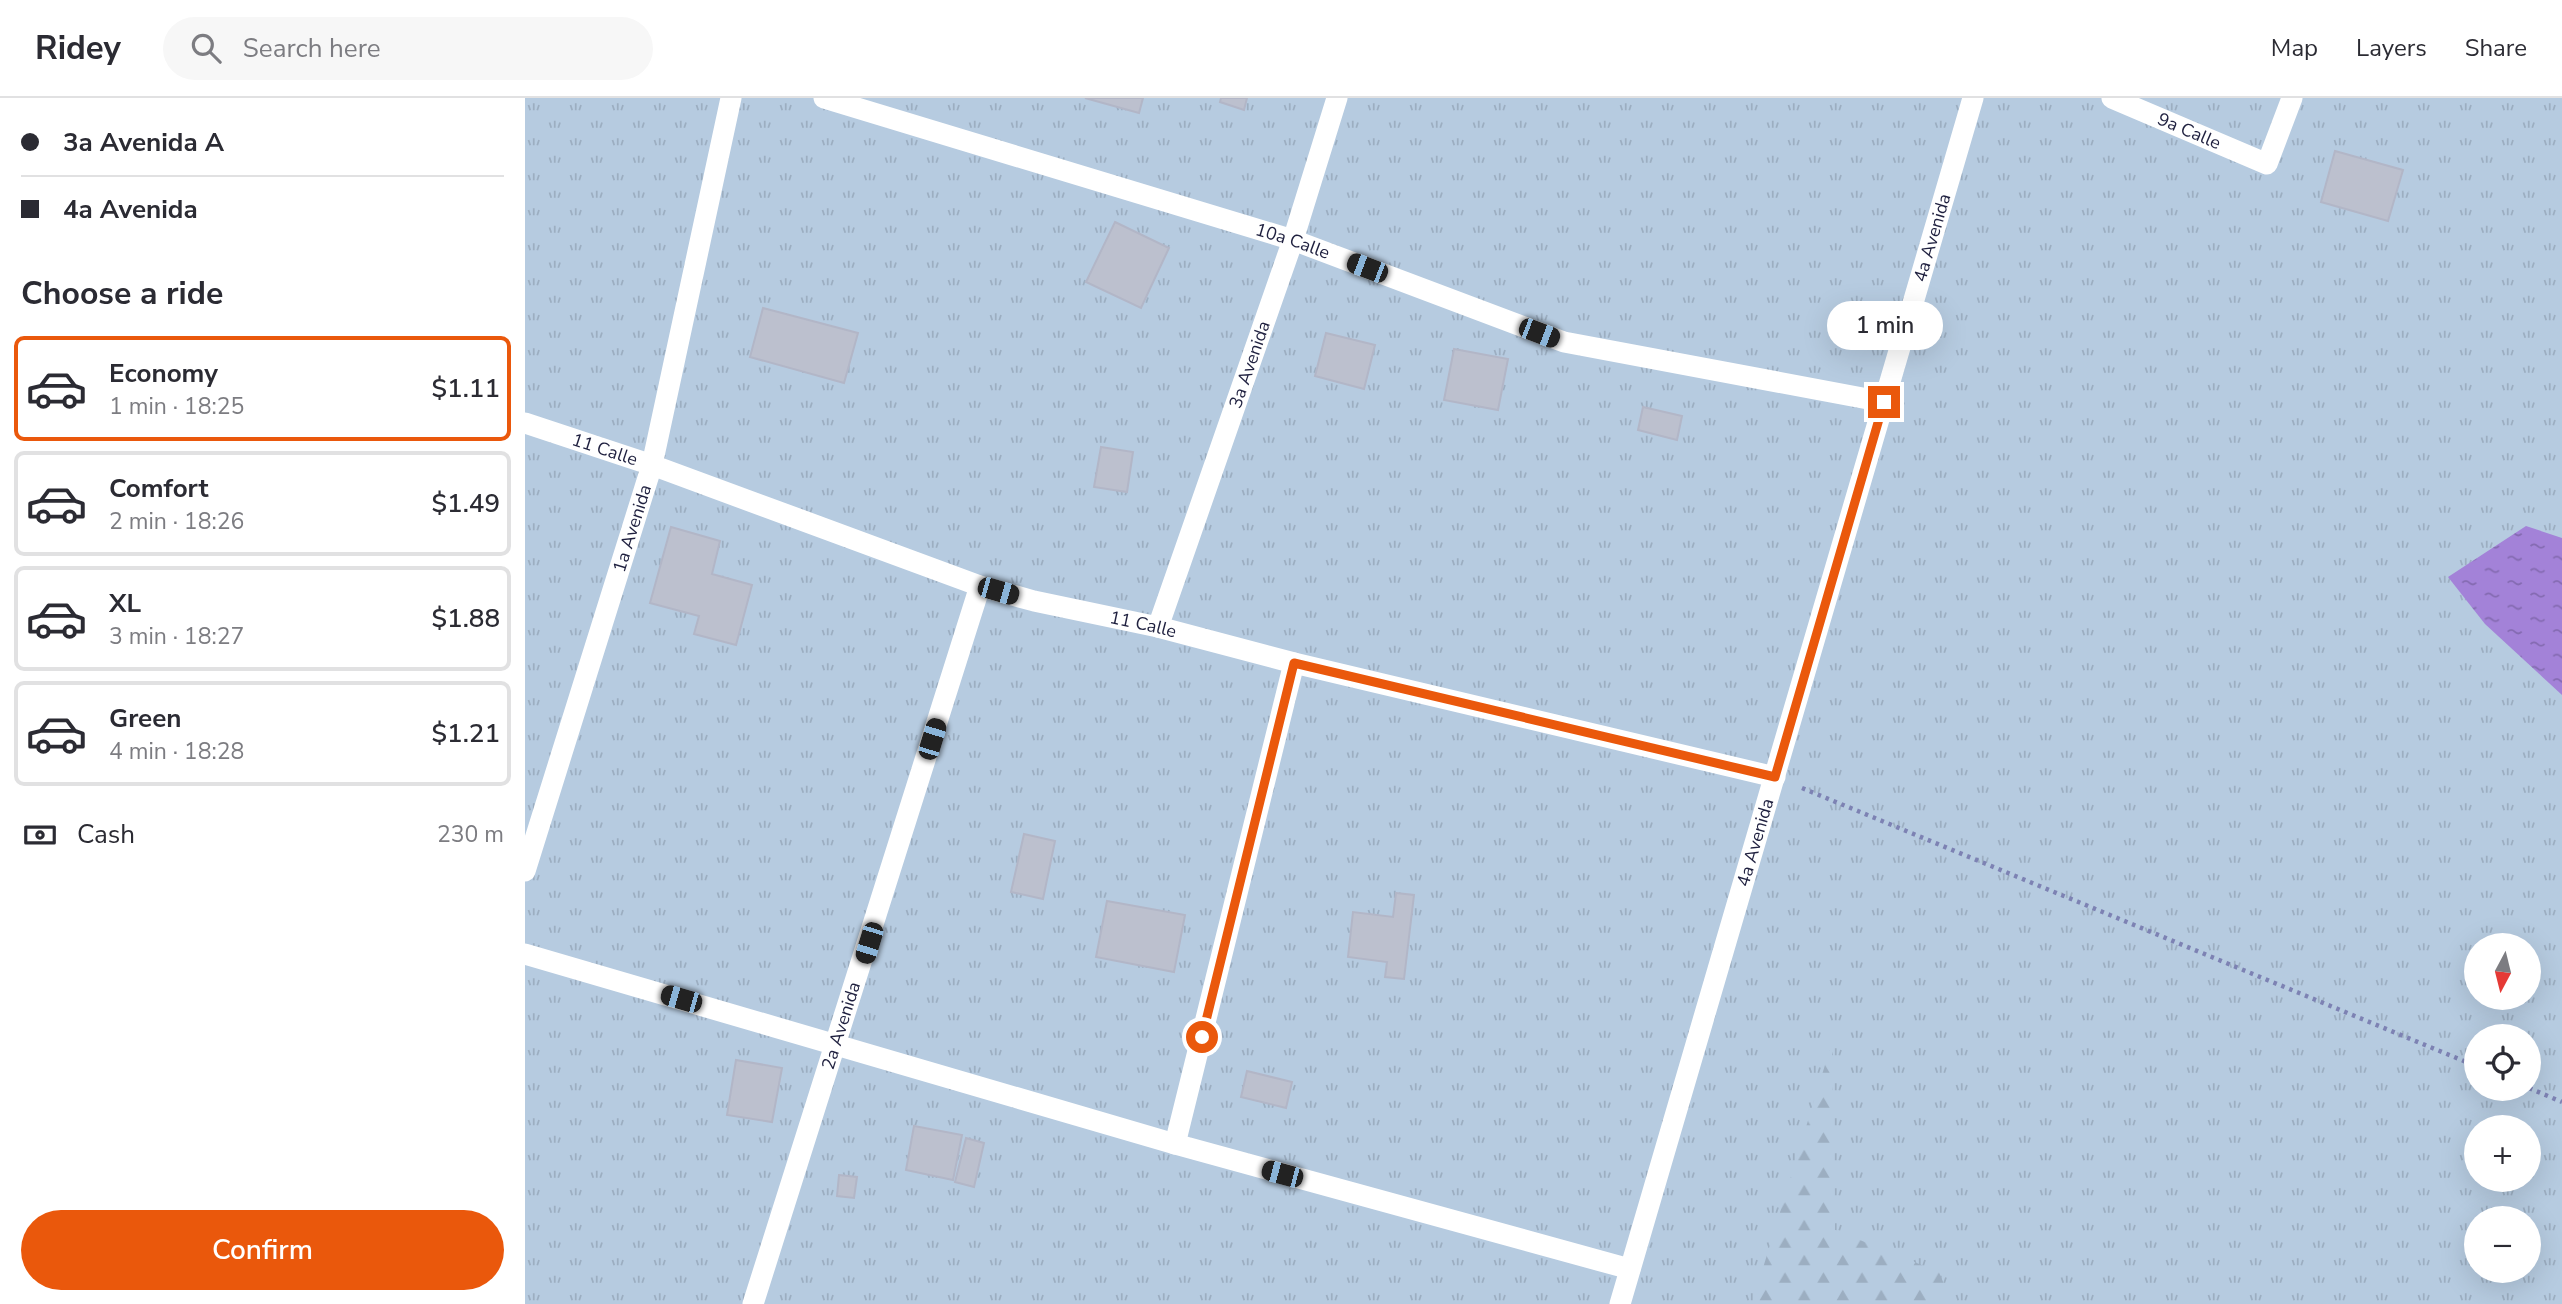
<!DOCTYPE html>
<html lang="en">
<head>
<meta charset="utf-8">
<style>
  body { margin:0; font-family:"Nunito Sans",sans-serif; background:#f7f7f7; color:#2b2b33; height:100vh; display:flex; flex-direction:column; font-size:26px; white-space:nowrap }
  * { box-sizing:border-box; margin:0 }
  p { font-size:23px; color:#7c7c81 }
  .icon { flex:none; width:38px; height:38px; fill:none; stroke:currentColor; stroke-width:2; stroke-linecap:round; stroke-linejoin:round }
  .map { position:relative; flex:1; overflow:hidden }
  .side { display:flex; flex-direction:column; background:#fff; width:525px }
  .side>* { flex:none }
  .banner { display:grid; align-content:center; height:154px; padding:0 21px; background:#fff }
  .needle { width:46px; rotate:187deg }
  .fabs { position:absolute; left:1939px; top:835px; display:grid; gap:14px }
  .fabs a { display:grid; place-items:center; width:77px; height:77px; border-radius:50%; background:#fff; box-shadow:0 7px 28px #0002; font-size:35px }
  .end { position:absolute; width:32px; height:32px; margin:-16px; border:9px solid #ea580c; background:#fff; box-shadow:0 0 0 4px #fff }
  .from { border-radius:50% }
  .bubble { position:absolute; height:49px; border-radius:24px; background:#fff; box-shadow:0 7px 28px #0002; font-size:23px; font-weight:600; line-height:49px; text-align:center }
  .car { position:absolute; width:21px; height:42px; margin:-21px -10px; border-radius:9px; box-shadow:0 0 5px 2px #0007; background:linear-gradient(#222 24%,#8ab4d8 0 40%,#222 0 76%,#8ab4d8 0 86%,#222 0) }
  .banner b { display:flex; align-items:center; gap:24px; height:66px; font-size:26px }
  .banner b+b { border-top:2px solid #e1e1e2 }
  .banner i { width:18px; height:18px; background:#2b2b33 }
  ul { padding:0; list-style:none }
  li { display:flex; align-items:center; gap:21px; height:105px; margin:0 14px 10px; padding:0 7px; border:4px solid #e1e1e2; border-radius:10px }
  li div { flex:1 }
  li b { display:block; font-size:26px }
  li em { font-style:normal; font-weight:600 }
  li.current { border-color:#ea580c }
  li>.icon { width:63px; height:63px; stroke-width:1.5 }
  h2 { padding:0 21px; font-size:32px; line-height:84px }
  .pay { display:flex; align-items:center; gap:18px; height:77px; padding:0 21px; font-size:26px }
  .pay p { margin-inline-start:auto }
  .action { display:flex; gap:14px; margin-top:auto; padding:14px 21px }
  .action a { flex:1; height:80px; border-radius:42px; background:#ea580c; color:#fff; font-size:28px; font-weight:600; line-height:80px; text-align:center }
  header { display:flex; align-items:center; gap:42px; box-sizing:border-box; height:98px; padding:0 35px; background:#fff; border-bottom:2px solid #e1e1e2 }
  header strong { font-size:33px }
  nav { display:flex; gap:38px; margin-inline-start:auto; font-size:24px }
  .search { width:490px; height:63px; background:#f7f7f7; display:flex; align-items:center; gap:18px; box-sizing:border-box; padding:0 24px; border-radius:38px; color:#7c7c81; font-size:26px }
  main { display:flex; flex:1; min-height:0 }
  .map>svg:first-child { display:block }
  .grass { fill:url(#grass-tufts); fill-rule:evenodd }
  .forest { fill:url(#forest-firs) }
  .water { fill:url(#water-ripples) }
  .building { fill:#bcc0ce; stroke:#b2b6c7; stroke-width:2 }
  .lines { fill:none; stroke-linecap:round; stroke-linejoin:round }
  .path { stroke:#7d82b3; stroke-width:4.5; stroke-dasharray:3.5 5; stroke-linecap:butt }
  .street { stroke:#fff; stroke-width:21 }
  .route { stroke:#ea580c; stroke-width:9 }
  .labels { text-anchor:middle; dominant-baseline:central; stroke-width:5; stroke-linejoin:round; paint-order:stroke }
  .street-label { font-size:18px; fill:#1f203f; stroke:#f1f3f9 }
</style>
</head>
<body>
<header>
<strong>Ridey</strong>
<div class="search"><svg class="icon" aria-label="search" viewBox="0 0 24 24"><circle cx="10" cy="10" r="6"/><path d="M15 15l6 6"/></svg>Search here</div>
<nav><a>Map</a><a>Layers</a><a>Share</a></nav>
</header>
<main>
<section class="side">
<div class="banner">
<b><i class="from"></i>3a Avenida A</b>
<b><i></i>4a Avenida</b>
</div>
<h2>Choose a ride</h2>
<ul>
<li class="current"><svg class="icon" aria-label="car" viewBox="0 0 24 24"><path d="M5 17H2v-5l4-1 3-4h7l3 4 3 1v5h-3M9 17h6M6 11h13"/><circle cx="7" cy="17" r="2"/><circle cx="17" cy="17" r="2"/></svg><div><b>Economy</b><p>1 min · 18:25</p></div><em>$1.11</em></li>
<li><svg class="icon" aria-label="car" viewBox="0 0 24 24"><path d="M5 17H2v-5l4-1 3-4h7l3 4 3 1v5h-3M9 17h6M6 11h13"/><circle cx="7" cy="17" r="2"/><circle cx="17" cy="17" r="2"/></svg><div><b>Comfort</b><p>2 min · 18:26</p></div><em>$1.49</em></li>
<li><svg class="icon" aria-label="car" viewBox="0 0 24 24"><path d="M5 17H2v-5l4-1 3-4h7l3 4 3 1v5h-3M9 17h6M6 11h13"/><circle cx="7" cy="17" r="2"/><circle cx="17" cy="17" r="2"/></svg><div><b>XL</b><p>3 min · 18:27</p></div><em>$1.88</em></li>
<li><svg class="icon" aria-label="car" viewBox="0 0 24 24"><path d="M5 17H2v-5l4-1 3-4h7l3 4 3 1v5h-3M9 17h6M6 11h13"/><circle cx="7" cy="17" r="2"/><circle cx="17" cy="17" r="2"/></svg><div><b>Green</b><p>4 min · 18:28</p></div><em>$1.21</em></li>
</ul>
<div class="pay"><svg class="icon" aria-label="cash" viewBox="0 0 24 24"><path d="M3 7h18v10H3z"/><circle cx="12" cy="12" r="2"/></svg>Cash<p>230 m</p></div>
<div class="action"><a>Confirm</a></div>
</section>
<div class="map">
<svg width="2037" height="1206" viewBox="0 0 2037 1206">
  <defs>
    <pattern id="grass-tufts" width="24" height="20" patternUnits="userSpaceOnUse" patternTransform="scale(1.75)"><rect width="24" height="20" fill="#b6cbe0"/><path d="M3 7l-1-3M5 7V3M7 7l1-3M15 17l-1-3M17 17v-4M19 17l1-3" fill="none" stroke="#9caec1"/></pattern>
    <pattern id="forest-firs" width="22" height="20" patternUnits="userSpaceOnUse" patternTransform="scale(1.75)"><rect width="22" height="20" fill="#b6cbe0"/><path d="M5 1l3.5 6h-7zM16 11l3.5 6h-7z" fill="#9caec1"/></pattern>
    <pattern id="water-ripples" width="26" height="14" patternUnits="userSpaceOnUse" patternTransform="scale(1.75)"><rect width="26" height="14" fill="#a382d8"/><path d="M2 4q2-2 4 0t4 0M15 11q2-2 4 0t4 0" fill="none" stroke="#846ab1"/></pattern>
  </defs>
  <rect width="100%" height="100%" fill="#e0e3ed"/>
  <path class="grass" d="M0,0H2037V1206H0ZM1951,847H2004V900H1951ZM1951,938H2004V990H1951ZM1951,1029H2004V1082H1951ZM1951,1120H2004V1172H1951Z"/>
  <polygon class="forest" points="1307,944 1310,1132 1414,1174 1427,1206 1227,1206"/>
  <polygon class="water" points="2001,428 2037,440 2037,597 1960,526 1923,479"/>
  <g class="building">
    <polygon points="560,0 618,0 614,15"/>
    <polygon points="696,0 722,0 719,12 695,4"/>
    <polygon points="1810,53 1878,72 1863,123 1796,104"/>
    <polygon points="590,124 644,150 616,210 561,184"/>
    <polygon points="238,210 333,235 319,285 225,259"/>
    <polygon points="801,235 850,247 839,291 790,278"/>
    <polygon points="929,251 983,261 973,312 919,302"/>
    <polygon points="1118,309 1157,318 1152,342 1113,332"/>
    <polygon points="576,349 608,354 602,394 569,389"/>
    <polygon points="146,429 195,443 187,476 227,487 211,547 169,536 174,518 125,505"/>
    <polygon points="499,736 530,743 518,801 486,794"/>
    <polygon points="871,795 889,797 879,881 860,879 862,864 823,859 828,814 868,819"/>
    <polygon points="582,803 660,817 649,874 571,859"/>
    <polygon points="211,962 257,970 247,1024 202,1017"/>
    <polygon points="722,973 767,984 761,1010 716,999"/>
    <polygon points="389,1028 437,1037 428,1082 381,1072"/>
    <polygon points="441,1040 459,1045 449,1089 430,1084"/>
    <polygon points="314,1077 332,1079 329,1100 312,1098"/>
  </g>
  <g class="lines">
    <g class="path">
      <polyline points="1277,690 1951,968"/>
      <polyline points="2004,990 2037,1004"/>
    </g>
    <g class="street">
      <path id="s1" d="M299,0L768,142L1039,244L1359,304"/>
      <path id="s2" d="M1587,0L1742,66L1767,0"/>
      <path id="s3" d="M0,325L127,367L455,488L509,503L633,529L769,565L1250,679"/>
      <path id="s4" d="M633,529L768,142L812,0"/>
      <path id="s5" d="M0,773L127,367L206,0"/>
      <polyline points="0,856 650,1046 1105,1171"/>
      <polyline points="650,1046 769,565"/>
      <path id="s6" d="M228,1206L455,488"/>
      <path id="s7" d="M1095,1206L1448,0"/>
    </g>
  </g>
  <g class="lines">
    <polyline class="route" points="677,939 769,565 1250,679 1359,304"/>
  </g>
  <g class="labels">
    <g class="street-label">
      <text stroke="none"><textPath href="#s2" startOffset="84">9a Calle</textPath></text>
      <text stroke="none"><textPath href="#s7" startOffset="1111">4a Avenida</textPath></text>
      <text stroke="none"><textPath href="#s1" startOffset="490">10a Calle</textPath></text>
      <text stroke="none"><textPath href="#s4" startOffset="278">3a Avenida</textPath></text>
      <text stroke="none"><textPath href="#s3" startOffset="84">11 Calle</textPath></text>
      <text stroke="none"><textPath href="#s5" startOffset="359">1a Avenida</textPath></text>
      <text stroke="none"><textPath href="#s3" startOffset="651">11 Calle</textPath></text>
      <text stroke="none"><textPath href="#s7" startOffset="481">4a Avenida</textPath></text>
      <text stroke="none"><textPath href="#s6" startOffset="292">2a Avenida</textPath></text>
    </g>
  </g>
</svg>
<div class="fabs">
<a><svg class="needle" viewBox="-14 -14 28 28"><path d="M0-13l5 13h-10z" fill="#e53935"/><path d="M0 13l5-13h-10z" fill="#7c7c81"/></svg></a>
<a><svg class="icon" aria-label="locate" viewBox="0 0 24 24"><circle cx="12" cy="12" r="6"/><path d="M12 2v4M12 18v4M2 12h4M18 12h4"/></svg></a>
<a>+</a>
<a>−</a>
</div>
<i class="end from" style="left:677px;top:939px"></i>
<i class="end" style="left:1359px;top:304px"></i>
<div class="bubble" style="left:1302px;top:203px;width:116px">1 min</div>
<i class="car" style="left:842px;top:170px;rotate:291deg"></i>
<i class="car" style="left:1014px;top:235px;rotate:111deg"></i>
<i class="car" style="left:473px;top:493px;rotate:106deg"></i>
<i class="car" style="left:407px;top:641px;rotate:17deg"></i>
<i class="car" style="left:344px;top:845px;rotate:197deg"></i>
<i class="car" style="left:156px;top:901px;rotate:286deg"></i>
<i class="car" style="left:757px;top:1076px;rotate:285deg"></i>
</div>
</main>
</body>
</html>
